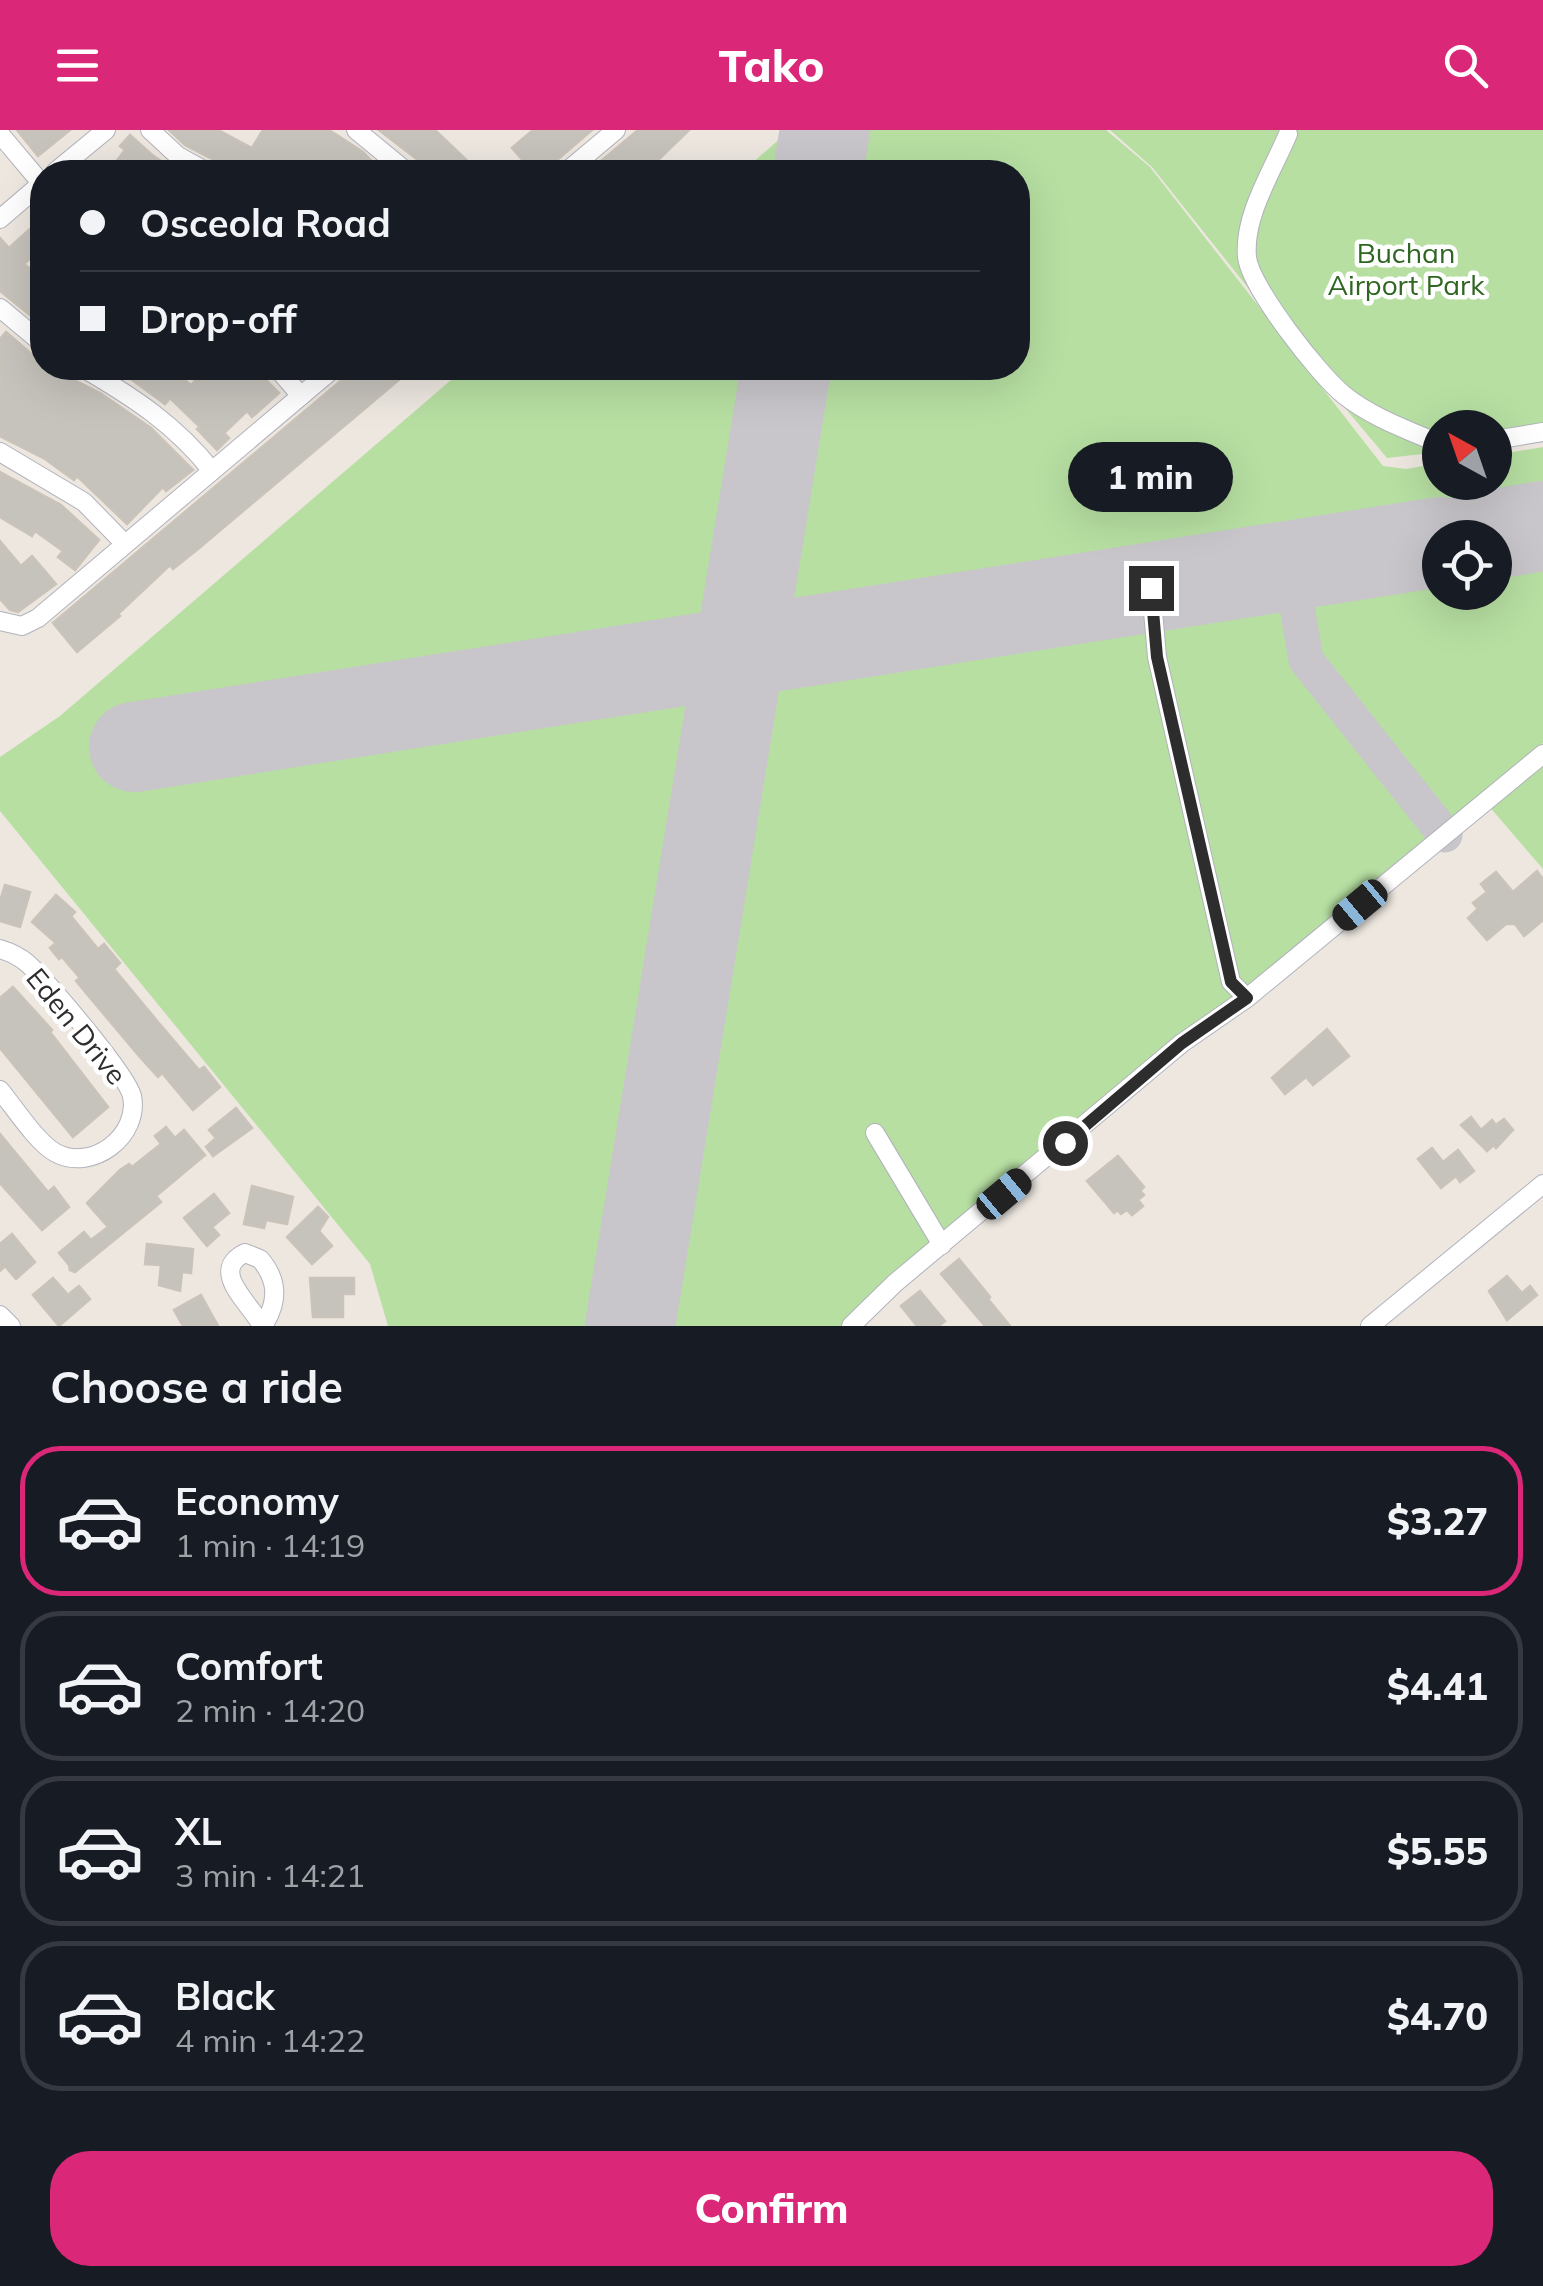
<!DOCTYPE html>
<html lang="en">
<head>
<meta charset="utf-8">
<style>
  body { margin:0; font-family:Mulish,sans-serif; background:#242831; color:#f1f3f6; height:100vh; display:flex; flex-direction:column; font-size:38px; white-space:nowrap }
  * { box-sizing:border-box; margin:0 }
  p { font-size:32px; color:#9ea1a6 }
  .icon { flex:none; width:55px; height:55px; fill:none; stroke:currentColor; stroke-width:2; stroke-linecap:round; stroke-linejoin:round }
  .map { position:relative; height:1196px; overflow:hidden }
  .details { display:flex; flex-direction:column; background:#171b24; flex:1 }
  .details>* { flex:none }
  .guide { position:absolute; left:30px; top:30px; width:1000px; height:220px; border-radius:40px; box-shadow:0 10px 40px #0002; display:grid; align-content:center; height:220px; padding:0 50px; background:#171b24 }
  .needle { width:65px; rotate:320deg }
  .tools { position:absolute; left:1422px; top:280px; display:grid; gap:20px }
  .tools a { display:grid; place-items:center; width:90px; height:90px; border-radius:50%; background:#171b24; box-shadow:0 10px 40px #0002; font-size:50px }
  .end { position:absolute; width:45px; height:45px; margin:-22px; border:12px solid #2d2d2d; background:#fff; box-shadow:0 0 0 5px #fff }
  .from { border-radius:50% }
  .bubble { position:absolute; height:70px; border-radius:35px; background:#171b24; box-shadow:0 10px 40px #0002; font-size:32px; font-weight:800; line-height:70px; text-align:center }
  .car { position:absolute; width:30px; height:60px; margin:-30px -15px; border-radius:12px; box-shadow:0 0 8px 2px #0007; background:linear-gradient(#222 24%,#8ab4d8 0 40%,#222 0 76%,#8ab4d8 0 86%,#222 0) }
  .guide b { display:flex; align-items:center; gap:35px; height:95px; font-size:38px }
  .guide b+b { border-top:2px solid #363941 }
  .guide i { width:25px; height:25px; background:#f1f3f6 }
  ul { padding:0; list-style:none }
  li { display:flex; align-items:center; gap:30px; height:150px; margin:0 20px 15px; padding:0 30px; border:5px solid #363941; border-radius:40px }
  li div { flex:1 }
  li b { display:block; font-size:38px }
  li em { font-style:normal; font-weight:800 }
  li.active { border-color:#db2777 }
  li>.icon { width:90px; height:90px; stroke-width:1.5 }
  h2 { padding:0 50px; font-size:45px; line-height:120px }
  .cta { display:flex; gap:20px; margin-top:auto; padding:20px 50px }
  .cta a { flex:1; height:115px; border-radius:40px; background:#db2777; color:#fff; font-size:40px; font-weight:800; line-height:115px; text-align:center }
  header { display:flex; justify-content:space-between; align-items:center; height:130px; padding:0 50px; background:#db2777; color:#fff; font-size:45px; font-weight:800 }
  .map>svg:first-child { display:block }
  .green { fill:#b7dfa2; fill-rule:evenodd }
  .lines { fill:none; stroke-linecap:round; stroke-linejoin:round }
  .taxiway { stroke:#c8c6ca; stroke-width:35 }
  .runway { stroke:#c8c6ca; stroke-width:90 }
  .building { fill:#c6c2bc; stroke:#c9c3ba; stroke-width:2.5 }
  .minor-casing { stroke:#b1b2bc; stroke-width:20 }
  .minor { stroke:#fff; stroke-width:18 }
  .route { stroke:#2d2d2d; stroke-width:12 }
  .labels { text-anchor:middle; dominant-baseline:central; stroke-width:9; stroke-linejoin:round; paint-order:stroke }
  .park-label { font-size:28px; fill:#2f6621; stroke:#fff }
  .street-label { font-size:28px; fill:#2d2d2d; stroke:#fff }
</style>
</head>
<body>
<header><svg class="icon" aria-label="menu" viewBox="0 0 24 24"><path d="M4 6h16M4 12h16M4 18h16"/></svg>Tako<svg class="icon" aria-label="search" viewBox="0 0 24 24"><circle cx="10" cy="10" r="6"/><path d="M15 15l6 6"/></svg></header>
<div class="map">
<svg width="1543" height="1196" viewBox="0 0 1543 1196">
  <rect width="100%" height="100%" fill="#ede7e0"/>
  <g class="green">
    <path d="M790,0H1106L1150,37L1383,336L1406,339L1440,333V352H1495V325L1543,317V613L845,1196H388L370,1134L0,681V627L60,586L465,238H1018V42H742ZM1440,408H1495V462H1440Z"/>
    <polygon points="1110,0 1543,0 1543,308 1495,315 1495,298 1440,298 1440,322 1387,328 1314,241 1152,37"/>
    <polygon points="1543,628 1543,739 1488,675"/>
  </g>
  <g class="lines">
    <polyline class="taxiway" points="1290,436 1306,530 1445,705"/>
    <g class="runway">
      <polyline points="818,42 825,0"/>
      <polyline points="1471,408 1543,396"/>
      <polyline points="134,617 1440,412"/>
      <polyline points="630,1196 786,238"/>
    </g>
  </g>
  <g class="building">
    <polygon points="17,0 70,0 38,26"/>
    <polygon points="169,0 218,0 252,18 263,0 329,0 363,22 382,42 238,42 185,15"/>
    <polygon points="379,0 435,0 479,42 427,42 418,30"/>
    <polygon points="533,0 592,0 543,42 533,42 512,18"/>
    <polygon points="638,0 689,0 652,36 647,31 634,42 588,42"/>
    <polygon points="130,5 151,24 176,42 127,42 115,33 125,20 120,16"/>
    <polygon points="42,88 42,118 24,134 42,148 42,195 0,161 0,108 9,118"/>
    <polygon points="6,202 42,233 42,238 49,238 61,246 62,244 100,263 151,298 193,340 166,361 163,357 127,394 77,346 74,350 45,329 0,306 0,209"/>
    <polygon points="116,238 169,238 191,255 207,238 254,238 279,263 252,287 247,281 224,303 229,308 217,320 197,299 200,297 170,268 165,274"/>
    <polygon points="356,238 413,238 198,419 173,439 170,435 118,484 120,486 77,522 53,493"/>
    <polygon points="0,342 61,375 99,410 75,440 58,427 63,421 35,401 32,406 0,387"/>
    <polygon points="0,411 21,436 32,426 56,454 18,482 10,480 0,469"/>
    <polygon points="1537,741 1543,749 1543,790 1524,806 1515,794 1506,794 1487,810 1468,788 1478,779 1473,773 1487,762 1481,754 1496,742 1513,762"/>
    <polygon points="5,755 30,762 20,797 0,791 0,771"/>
    <polygon points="56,765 75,782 71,786 98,819 104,814 120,833 114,839 158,892 199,940 204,937 220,957 193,980 162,943 158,947 139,926 76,851 80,848 62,827 59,829 50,818 56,813 32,792"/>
    <polygon points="13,857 52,900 50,902 108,977 73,1007 0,918 0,868"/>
    <polygon points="1327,899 1349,926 1313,955 1306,947 1285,964 1272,948"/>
    <polygon points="236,978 252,998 213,1026 206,1017 216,1008 209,1000"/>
    <polygon points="1471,987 1481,1000 1492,990 1496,995 1504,989 1513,1000 1496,1018 1494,1015 1487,1021 1461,995"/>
    <polygon points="166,997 175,1008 184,1000 205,1025 156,1066 161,1072 75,1142 70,1140 69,1135 59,1123 84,1102 91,1110 108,1097 87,1073 120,1040 129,1034 132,1037 161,1014 155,1006"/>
    <polygon points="0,1004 48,1062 54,1057 69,1077 42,1100 0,1053"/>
    <polygon points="1432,1018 1443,1032 1458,1020 1474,1041 1460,1052 1456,1046 1441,1058 1418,1029"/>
    <polygon points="1118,1026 1144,1057 1140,1061 1144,1065 1138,1070 1143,1076 1132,1085 1127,1080 1121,1084 1117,1080 1114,1083 1087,1051"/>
    <polygon points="252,1056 293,1067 287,1094 266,1090 264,1098 244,1094"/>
    <polygon points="214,1064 229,1083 212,1097 219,1105 207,1116 184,1088"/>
    <polygon points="318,1077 328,1087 319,1101 332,1116 312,1134 287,1107"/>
    <polygon points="12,1104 35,1132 16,1149 5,1136 0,1141 0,1114"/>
    <polygon points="147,1114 193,1119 191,1143 182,1142 180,1161 159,1155 161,1135 145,1134"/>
    <polygon points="959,1129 990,1167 988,1169 1010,1196 985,1196 941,1144"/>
    <polygon points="1507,1146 1522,1163 1530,1156 1537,1165 1507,1190 1489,1161"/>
    <polygon points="53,1148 70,1167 70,1163 79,1156 90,1169 59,1196 33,1165"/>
    <polygon points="310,1148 354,1148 354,1164 343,1164 343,1187 313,1187"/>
    <polygon points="920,1161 945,1191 939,1196 917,1196 901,1176"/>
    <polygon points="201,1165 218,1196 183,1196 174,1180"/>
  </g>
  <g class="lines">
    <defs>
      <g id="minor">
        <polyline points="150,0 178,26 207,42"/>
        <polyline points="356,0 407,42"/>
        <polyline points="0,4 42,54"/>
        <path d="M1288,4C1273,40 1243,86 1247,127C1250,157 1319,245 1344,265C1371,287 1408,300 1440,314"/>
        <polyline points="55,42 106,0"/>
        <polyline points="566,42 616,0"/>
        <polyline points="0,89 42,53"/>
        <polyline points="0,178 42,213"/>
        <path d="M83,238C133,267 176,295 212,341"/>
        <polyline points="277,238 301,266"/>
        <polyline points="1495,310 1543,302"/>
        <polyline points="0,322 84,372 125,414"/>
        <polyline points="1151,458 1157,527 1231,852 1247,868"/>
        <polyline points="0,491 22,496 38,488 334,238"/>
        <path d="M0,819C10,822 19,826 27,833C47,851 127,945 132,966C140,1006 92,1042 56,1023C37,1013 14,977 0,960"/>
        <polyline points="875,1003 942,1115"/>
        <polyline points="0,1185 11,1196"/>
        <path d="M262,1196C251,1174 208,1141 245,1123L260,1129C279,1151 278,1173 263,1196"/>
        <polyline points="851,1196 895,1153 1182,913 1247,868 1543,624"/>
        <polyline points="1370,1196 1543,1054"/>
      </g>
    </defs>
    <use href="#minor" class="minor-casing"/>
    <use href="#minor" class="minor"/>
  </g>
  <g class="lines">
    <polyline class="route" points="1065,1013 1182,913 1247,868 1231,852 1223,816 1157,527 1151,458"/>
  </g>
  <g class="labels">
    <g class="park-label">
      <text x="1406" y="122">Buchan<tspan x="1406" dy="32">Airport Park</tspan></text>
    </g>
    <g class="street-label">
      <text transform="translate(77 896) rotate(51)">Eden Drive</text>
    </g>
  </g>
</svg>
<div class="tools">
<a><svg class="needle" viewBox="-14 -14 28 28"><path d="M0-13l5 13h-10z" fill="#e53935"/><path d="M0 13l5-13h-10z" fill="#9ea1a6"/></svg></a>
<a><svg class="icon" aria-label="locate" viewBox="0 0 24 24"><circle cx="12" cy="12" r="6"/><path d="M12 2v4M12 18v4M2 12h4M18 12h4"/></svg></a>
</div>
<i class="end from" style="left:1065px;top:1013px"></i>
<i class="end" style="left:1151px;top:458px"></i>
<div class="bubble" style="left:1068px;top:312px;width:165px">1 min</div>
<i class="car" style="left:1360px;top:775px;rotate:230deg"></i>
<i class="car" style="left:1004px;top:1064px;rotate:50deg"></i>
<div class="guide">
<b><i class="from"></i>Osceola Road</b>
<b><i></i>Drop-off</b>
</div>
</div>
<section class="details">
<h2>Choose a ride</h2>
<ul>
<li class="active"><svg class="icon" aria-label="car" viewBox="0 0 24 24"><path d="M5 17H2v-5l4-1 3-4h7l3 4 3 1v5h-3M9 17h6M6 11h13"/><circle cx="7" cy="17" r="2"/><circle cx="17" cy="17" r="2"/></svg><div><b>Economy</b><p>1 min · 14:19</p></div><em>$3.27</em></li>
<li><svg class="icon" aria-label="car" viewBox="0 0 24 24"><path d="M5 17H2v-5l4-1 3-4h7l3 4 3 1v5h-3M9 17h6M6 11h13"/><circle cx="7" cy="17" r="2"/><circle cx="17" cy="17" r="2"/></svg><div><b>Comfort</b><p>2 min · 14:20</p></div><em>$4.41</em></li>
<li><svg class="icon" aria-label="car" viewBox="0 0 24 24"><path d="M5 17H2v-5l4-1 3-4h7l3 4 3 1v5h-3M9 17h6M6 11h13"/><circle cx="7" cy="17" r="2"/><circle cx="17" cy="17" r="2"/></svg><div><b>XL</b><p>3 min · 14:21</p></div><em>$5.55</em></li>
<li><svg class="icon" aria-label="car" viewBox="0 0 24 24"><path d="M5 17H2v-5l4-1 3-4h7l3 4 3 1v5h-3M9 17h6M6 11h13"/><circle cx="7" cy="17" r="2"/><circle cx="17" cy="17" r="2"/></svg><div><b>Black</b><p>4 min · 14:22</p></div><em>$4.70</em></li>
</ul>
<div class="cta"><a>Confirm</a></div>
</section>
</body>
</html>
